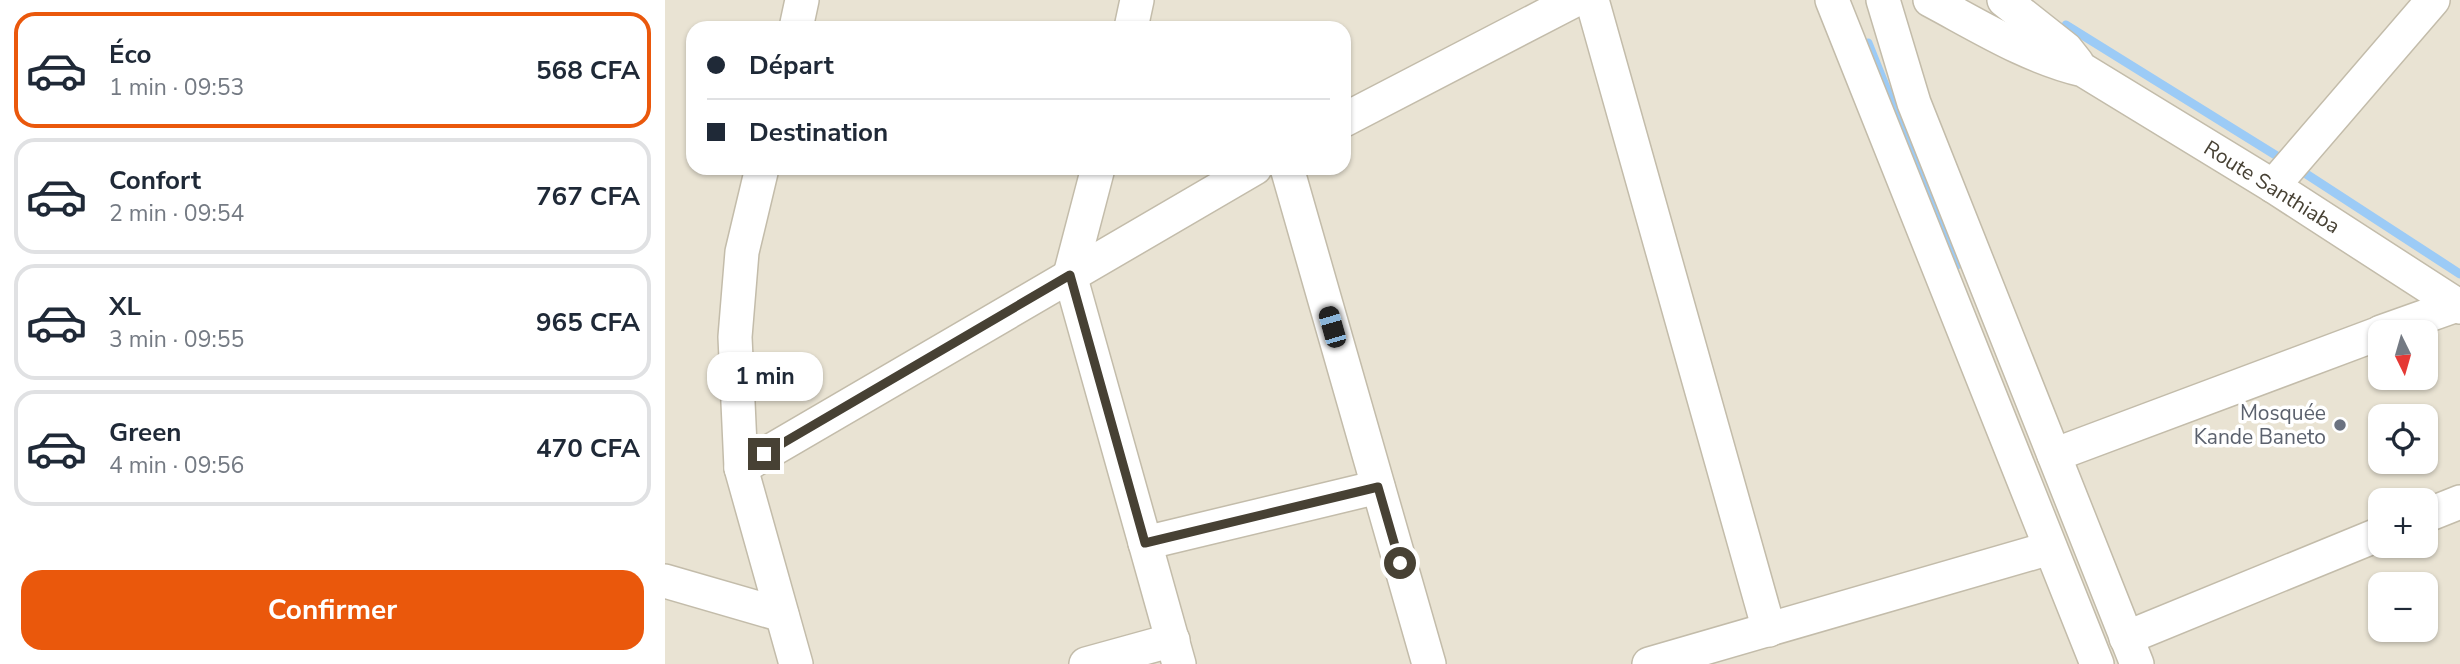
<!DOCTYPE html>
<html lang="fr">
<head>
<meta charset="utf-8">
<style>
  body { margin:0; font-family:"Nunito Sans",sans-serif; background:#f6f6f7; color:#1f2937; height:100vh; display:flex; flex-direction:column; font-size:26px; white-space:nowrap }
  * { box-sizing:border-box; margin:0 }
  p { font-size:23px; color:#747a83 }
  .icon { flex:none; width:38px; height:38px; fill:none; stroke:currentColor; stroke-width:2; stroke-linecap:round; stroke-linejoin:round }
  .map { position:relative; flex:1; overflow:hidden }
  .panel { display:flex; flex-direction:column; background:#fff; width:665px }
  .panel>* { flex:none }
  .hud { position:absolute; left:21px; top:21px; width:665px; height:154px; border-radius:21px; box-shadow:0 2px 5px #0004; display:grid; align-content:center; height:154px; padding:0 21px; background:#fff }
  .needle { width:46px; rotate:175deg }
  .controls { position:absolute; left:1703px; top:320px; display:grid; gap:14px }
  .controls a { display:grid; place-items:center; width:70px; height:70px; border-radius:14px; background:#fff; box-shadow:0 2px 5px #0004; font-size:35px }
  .end { position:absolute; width:32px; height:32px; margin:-16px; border:9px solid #474134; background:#fff; box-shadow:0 0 0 4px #fff }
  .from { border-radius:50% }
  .bubble { position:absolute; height:49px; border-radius:21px; background:#fff; box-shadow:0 2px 5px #0004; font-size:23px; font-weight:700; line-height:49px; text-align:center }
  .car { position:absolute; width:21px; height:42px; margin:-21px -10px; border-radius:9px; box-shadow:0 0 5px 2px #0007; background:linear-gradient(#222 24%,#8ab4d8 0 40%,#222 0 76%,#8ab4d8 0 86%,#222 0) }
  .hud b { display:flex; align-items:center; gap:24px; height:66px; font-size:26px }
  .hud b+b { border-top:2px solid #e0e1e3 }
  .hud i { width:18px; height:18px; background:#1f2937 }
  ul { padding:12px 0 0; list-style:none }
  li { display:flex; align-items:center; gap:21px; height:116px; margin:0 14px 10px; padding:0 7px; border:4px solid #e0e1e3; border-radius:21px }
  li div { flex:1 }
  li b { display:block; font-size:26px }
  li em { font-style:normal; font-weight:700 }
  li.current { border-color:#ea580c }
  li>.icon { width:63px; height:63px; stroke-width:1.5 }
  .primary-button { display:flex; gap:14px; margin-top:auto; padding:14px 21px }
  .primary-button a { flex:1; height:80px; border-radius:21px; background:#ea580c; color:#fff; font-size:28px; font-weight:700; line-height:80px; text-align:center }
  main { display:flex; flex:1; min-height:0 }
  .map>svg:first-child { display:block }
  .residential { fill:#e9e3d3; fill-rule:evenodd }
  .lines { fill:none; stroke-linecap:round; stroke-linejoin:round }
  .stream { stroke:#9ccbf6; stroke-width:9 }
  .minor-casing { stroke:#c3bcaa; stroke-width:36 }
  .minor { stroke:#fff; stroke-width:33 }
  .route { stroke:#474134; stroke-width:9 }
  .worship-dot { fill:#6b7280; stroke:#fff; stroke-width:2.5 }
  .labels { text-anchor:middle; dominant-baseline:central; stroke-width:7; stroke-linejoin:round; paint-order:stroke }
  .street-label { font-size:21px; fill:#474134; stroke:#fff }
  .worship-label { font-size:21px; fill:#5b616d; stroke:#fff; text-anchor:end }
</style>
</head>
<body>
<main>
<section class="panel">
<ul>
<li class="current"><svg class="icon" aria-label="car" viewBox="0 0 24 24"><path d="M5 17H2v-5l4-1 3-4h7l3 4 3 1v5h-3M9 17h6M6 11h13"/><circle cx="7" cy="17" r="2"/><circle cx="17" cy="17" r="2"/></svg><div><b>Éco</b><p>1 min · 09:53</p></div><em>568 CFA</em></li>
<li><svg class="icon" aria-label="car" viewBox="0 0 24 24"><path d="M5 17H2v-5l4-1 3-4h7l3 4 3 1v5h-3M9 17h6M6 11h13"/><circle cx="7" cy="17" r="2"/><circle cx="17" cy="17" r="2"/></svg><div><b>Confort</b><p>2 min · 09:54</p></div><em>767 CFA</em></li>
<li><svg class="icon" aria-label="car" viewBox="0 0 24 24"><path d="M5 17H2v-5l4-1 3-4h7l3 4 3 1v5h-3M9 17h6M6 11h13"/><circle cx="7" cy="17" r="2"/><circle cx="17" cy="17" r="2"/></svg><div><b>XL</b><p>3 min · 09:55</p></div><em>965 CFA</em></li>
<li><svg class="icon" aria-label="car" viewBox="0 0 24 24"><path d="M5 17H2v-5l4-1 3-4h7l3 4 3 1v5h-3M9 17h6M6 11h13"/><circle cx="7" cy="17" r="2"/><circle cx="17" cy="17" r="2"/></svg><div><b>Green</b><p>4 min · 09:56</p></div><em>470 CFA</em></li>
</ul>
<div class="primary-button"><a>Confirmer</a></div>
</section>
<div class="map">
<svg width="1795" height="664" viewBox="0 0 1795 664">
  <rect width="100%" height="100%" fill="#f4f1e5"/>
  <path class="residential" d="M0,0H1795V664H0ZM28,28H679V168H28ZM1715,332H1760V378H1715ZM1715,416H1760V462H1715ZM1715,500H1760V546H1715ZM1715,584H1760V630H1715Z"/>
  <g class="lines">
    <g class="stream">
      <polyline points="1401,25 1620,161"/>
      <polyline points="1203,43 1292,265"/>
      <polyline points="1632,168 1795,274"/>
    </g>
    <defs>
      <g id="minor">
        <polyline points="927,0 1104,630"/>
        <polyline points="1167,0 1432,664"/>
        <polyline points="1218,0 1249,103 1472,664"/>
        <path d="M1265,0C1314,26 1363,57 1418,70L1608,186L1795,307"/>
        <polyline points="1339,0 1401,49 1412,63"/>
        <polyline points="131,28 137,0"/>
        <polyline points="466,28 472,0"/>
        <polyline points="679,120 910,0"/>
        <polyline points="97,168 77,252 70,337 76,468 131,664"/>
        <polyline points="433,168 405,275 514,664"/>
        <polyline points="622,168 764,664"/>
        <polyline points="1608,186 1768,0"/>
        <polyline points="1716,332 1792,305"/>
        <polyline points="1389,455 1715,333"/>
        <polyline points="76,468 590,168"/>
        <polyline points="1760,516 1795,502"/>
        <polyline points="480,543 713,487"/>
        <polyline points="0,581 117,615"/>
        <polyline points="1461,638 1715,534"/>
        <polyline points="421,664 508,640"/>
        <polyline points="984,664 1385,548"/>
      </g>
    </defs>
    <use href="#minor" class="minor-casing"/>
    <use href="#minor" class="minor"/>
  </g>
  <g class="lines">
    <polyline class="route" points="99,454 405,275 480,543 713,487 735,563"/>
  </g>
  <circle class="worship-dot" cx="1675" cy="425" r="7"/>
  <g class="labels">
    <g class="street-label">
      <text transform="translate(1607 187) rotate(32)">Route Santhiaba</text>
    </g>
    <g class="worship-label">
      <text x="1661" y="413">Mosquée<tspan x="1661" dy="24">Kande Baneto</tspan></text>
    </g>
  </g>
</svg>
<div class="controls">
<a><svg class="needle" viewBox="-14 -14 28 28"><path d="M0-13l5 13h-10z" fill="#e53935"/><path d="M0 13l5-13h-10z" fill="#747a83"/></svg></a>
<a><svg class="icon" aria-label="locate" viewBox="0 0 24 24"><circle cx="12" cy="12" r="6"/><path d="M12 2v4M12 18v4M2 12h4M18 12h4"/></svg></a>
<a>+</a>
<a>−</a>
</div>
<i class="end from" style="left:735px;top:563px"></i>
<i class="end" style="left:99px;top:454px"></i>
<div class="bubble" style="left:42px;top:352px;width:116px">1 min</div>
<i class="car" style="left:667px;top:327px;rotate:344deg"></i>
<div class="hud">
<b><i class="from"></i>Départ</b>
<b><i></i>Destination</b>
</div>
</div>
</main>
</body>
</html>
